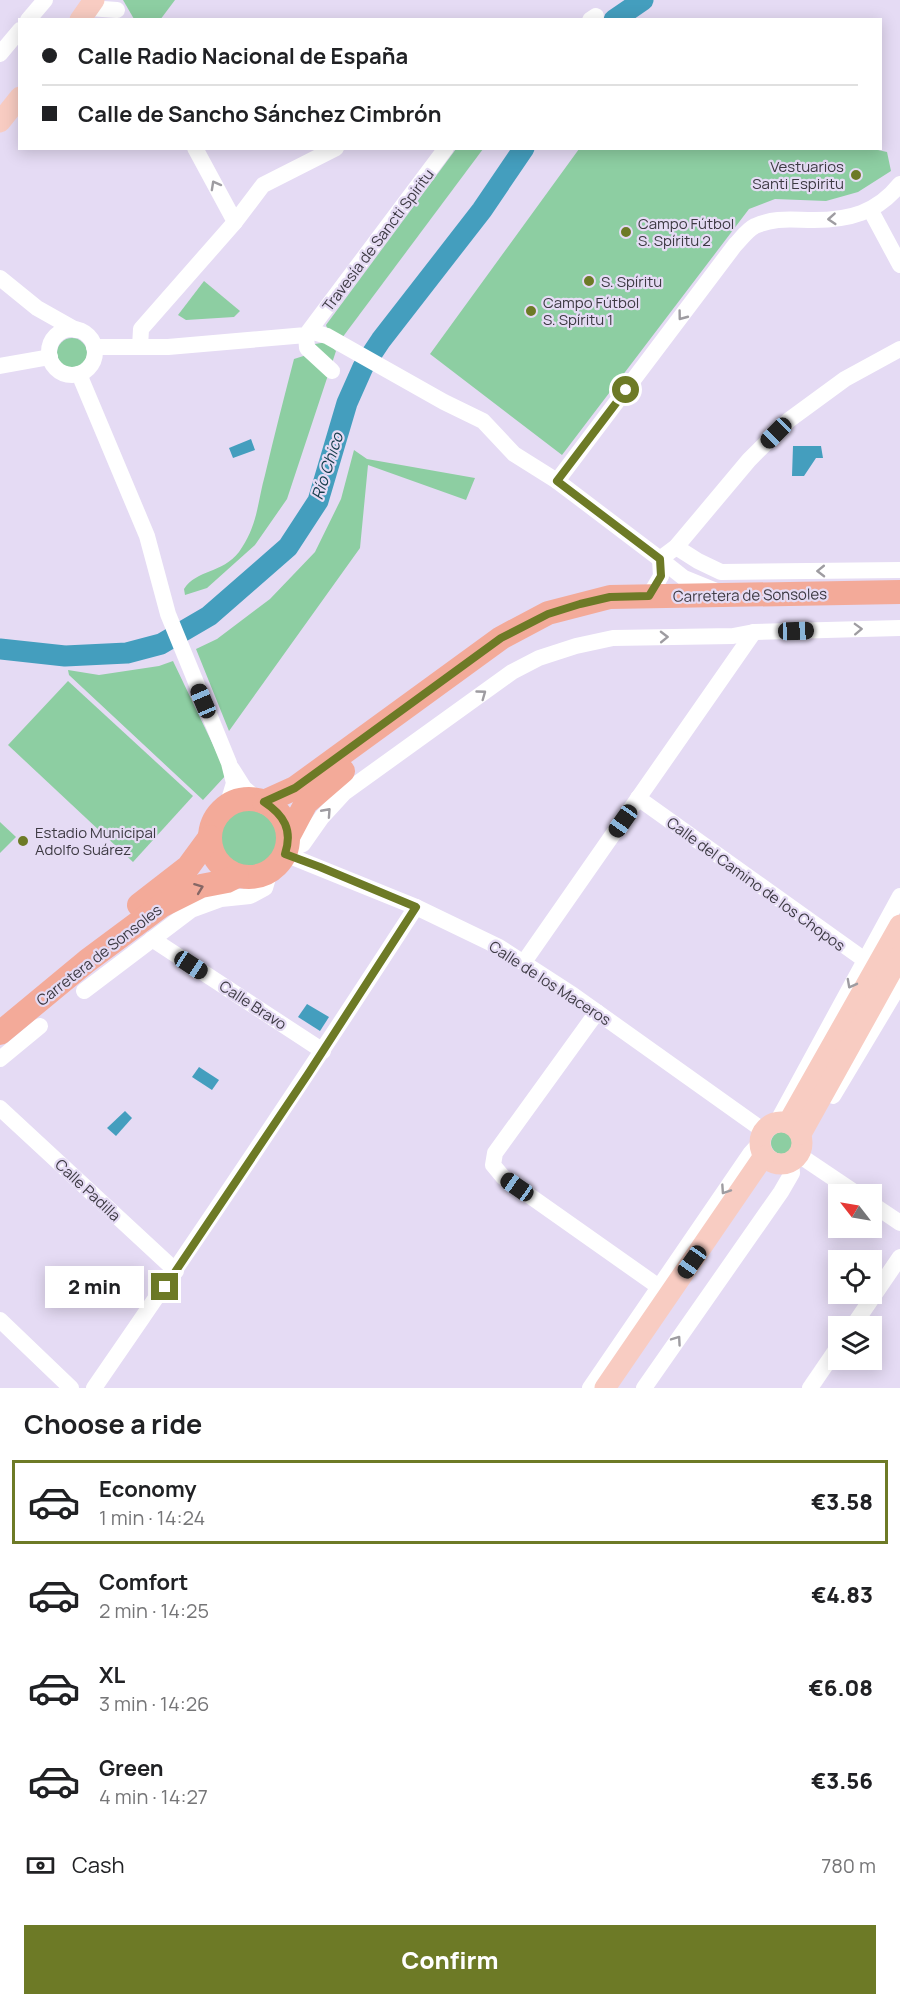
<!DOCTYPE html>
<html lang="en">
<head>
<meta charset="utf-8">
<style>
  body { margin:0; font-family:Manrope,sans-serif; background:#f2f2f2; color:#202124; height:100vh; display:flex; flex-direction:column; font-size:22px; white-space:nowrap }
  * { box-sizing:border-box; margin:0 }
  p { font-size:20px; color:#757577 }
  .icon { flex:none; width:33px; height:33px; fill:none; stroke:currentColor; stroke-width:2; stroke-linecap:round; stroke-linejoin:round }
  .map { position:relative; height:1388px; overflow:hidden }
  .sheet { display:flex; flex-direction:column; background:#fff; flex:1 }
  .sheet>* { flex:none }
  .top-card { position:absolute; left:18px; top:18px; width:864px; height:132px; border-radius:0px; box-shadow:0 3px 15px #0003; display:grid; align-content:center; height:132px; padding:0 24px; background:#fff }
  .needle { width:39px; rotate:301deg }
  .fabs { position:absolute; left:828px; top:1184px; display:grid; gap:12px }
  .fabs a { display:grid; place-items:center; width:54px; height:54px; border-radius:0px; background:#fff; box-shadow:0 3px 15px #0003; font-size:30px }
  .end { position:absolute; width:27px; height:27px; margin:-14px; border:8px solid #6d7a26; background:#fff; box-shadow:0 0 0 3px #fff }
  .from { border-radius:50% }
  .bubble { position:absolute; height:42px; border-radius:0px; background:#fff; box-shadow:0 3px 15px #0003; font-size:20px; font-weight:800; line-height:42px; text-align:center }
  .car { position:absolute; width:18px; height:36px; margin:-18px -9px; border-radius:8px; box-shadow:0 0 4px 2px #0007; background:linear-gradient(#222 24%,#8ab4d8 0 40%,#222 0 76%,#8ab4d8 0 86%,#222 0) }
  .top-card b { display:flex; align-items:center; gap:21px; height:57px; font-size:22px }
  .top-card b+b { border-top:2px solid #e0e0e0 }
  .top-card i { width:15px; height:15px; background:#202124 }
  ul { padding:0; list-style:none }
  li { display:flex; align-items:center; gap:18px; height:84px; margin:0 12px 9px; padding:0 12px; border:3px solid transparent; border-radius:0px }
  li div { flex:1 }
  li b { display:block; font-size:22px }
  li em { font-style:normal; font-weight:800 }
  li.active { border-color:#6d7a26 }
  li>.icon { width:54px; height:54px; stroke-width:1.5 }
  h2 { padding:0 24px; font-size:27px; line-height:72px }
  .pay { display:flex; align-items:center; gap:15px; height:66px; padding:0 24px; font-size:22px }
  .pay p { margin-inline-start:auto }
  .primary-button { display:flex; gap:12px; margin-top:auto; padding:12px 24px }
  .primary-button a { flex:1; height:69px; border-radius:0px; background:#6d7a26; color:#fff; font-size:24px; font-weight:800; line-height:69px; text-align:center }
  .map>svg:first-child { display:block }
  .green { fill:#8dcea2 }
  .water { fill:#449ebe }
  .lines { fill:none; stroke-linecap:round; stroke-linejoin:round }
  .river { stroke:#449ebe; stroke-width:21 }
  .minor { stroke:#fff; stroke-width:16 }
  .major { stroke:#f8ccc2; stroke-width:21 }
  .highway { stroke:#f3aa99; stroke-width:24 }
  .oneway { stroke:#9e9ca1 }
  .oneway2 { stroke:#866765 }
  .route { stroke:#6d7a26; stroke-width:8 }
  .poi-dot { fill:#6d7a26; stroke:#e5dbf4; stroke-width:2 }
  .labels { text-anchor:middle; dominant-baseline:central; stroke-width:4.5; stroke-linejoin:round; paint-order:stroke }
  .poi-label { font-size:15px; fill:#3d3a43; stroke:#e5dbf4; text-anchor:start }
  .street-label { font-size:15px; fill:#3d3a43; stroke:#e5dbf4 }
  .water-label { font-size:16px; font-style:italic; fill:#133c4a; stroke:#e5dbf4 }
</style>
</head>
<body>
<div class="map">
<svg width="900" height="1388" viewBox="0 0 900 1388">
  <rect width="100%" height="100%" fill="#e5dbf4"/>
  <g class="green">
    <polygon points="123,0 175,0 160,20 134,19"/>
    <polygon points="869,148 887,152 891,171 858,192 826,201 775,199 749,209 562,455 430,354 579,149"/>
    <polygon points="456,149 483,149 342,338 327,328 326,325"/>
    <polygon points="204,281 240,311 234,317 186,320 178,315"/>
    <circle cx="72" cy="353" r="15"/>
    <path d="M327,342L336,351L287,499L255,545L207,588L185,595L184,589C197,569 222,574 239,552C258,525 257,504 265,475C274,436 284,398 294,359L316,352L315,344Z"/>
    <polygon points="354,450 367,459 475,478 466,500 368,465 360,548 229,731 196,649 217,639 270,599 315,552 341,499"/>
    <polygon points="173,661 227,774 203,800 69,675 68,670 99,675 159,666"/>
    <polygon points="68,681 193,796 133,862 8,745"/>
    <circle cx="248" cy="839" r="29"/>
    <polygon points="0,822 16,837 0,853"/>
    <circle cx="782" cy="1143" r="11"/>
  </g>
  <g class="water">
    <polygon points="251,439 255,450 233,458 229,448"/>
    <polygon points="793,446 821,446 823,458 816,458 804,476 792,476"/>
    <polygon points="307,1004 329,1017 320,1031 298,1017"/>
    <polygon points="199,1067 219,1080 212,1090 192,1077"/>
    <polygon points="125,1111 132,1118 116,1136 107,1128"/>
  </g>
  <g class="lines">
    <g class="river">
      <polyline points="614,20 643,0"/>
      <polyline points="0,649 65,656 127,653 161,644 209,616 288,547 318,501 347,403 363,367 381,340 482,210 524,148"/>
    </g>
    <g class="minor">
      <polyline points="89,8 117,10"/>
      <polyline points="28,20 45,0"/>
      <polyline points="590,20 596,16"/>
      <polyline points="0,54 20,30"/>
      <polyline points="195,148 235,222"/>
      <polyline points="871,211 900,265"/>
      <polyline points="0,278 37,308 76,330"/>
      <circle cx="72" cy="352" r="23"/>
      <polyline points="310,331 327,336 444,402 483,421 514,454 557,481 660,559 676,547 749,460 789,420 845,379 900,349"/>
      <polyline points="306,335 307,348 332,371"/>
      <polyline points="94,347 168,347 306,335 446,148"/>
      <polyline points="140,347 141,329 235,222 263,185 336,148"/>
      <polyline points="0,366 50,357"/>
      <polyline points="79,374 147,536 168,614 229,763 234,783 227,806"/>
      <path d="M557,481L735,245C741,239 747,230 755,226C776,217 791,220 814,220C849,220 877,213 900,184"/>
      <polyline points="676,547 698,561 721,572 900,570"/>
      <polyline points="660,559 684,578 716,591"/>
      <polyline points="649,596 661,576 660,559"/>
      <polyline points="232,769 244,788 258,800"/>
      <polyline points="638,798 876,968"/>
      <polyline points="286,851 303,844 322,817 344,793 512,672 539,658 576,646 613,638 733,636 754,632 900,628"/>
      <polyline points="285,854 416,907 499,947 573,995 764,1131"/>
      <polyline points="152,939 323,1051"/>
      <polyline points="524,962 754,632"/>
      <polyline points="84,991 191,910 221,899 250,896 265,888 270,871"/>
      <polyline points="597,1012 495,1153 493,1165 503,1177 659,1287"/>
      <polyline points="0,1059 40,1026"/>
      <polyline points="833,1096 900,984"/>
      <polyline points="0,1108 176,1271"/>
      <polyline points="777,1122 900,896"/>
      <polyline points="799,1155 857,1194"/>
      <polyline points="872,1204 900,1223"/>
      <polyline points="0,1320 71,1388"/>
      <polyline points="853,1326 900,1257"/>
      <path d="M94,1388C204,1229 311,1069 416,907"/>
      <polyline points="590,1388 750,1154 760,1143"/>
      <polyline points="644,1388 781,1192 792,1173 791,1162"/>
      <polyline points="810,1388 838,1347"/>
    </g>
    <g class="major">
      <polyline points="80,20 94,0"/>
      <polyline points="0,122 20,97"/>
      <circle cx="781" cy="1143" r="21"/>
      <polyline points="788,1123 900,925"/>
      <polyline points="801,1134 900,956"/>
      <polyline points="605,1388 764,1156"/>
    </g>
    <g class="highway">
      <circle cx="249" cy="838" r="39"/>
      <polyline points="264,802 295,788 501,638 548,613 610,597 900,592"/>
      <polyline points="288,837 306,803 343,771"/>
      <polyline points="139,905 188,867 210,837"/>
      <polyline points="0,1033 87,961 161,906 201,886 227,881 237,876"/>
    </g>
  </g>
  <defs><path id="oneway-chevron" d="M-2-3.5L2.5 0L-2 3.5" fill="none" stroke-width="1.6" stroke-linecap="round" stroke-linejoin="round" transform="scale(1.5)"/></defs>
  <g class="oneway">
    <use href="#oneway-chevron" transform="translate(215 185) rotate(-119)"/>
    <use href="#oneway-chevron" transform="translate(832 219) rotate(176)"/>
    <use href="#oneway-chevron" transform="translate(682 316) rotate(127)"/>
    <use href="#oneway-chevron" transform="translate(821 571) rotate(179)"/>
    <use href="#oneway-chevron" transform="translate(858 629) rotate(-2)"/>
    <use href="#oneway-chevron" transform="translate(664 637) rotate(-1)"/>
    <use href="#oneway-chevron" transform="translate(482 694) rotate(-36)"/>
    <use href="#oneway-chevron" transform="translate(327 812) rotate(-48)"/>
    <use href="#oneway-chevron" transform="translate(851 984) rotate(118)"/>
    <use href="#oneway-chevron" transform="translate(725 1190) rotate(124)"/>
    <use href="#oneway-chevron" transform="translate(677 1340) rotate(-55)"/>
  </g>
  <use class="oneway2" href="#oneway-chevron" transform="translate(199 888) rotate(-21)"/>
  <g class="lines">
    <path class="route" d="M165,1287L308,1074L416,907L320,867L285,854C293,830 284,815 264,802L295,788L501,638L548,614L580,604L610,597L649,596L661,576L660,559L557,481L626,390"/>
  </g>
  <g class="poi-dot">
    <circle cx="856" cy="175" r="6"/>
    <circle cx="626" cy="232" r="6"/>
    <circle cx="589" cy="281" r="6"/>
    <circle cx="531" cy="311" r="6"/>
    <circle cx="23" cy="841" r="6"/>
  </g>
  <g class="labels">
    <g class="poi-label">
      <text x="844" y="166" text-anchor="end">Vestuarios<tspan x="844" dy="17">Santi Espiritu</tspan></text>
      <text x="638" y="223">Campo Fútbol<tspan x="638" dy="17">S. Spíritu 2</tspan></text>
      <text x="601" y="281">S. Spíritu</text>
      <text x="543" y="302">Campo Fútbol<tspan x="543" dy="17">S. Spíritu 1</tspan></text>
      <text x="35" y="832">Estadio Municipal<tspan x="35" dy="17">Adolfo Suárez</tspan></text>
    </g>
    <g class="street-label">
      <text transform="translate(378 240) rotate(-53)">Travesía de Sancti Spiritu</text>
      <text transform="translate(750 595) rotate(-1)">Carretera de Sonsoles</text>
      <text transform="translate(756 884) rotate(36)">Calle del Camino de los Chopos</text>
      <text transform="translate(99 955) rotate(-38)">Carretera de Sonsoles</text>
      <text transform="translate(550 983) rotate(33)">Calle de los Maceros</text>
      <text transform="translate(253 1005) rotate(33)">Calle Bravo</text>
      <text transform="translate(88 1190) rotate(43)">Calle Padilla</text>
    </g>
    <g class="water-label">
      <text transform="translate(327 466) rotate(-72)">Río Chico</text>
    </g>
  </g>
</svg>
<div class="fabs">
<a><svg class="needle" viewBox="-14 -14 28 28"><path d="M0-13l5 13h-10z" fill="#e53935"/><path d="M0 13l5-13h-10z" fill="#757577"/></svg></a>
<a><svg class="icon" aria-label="locate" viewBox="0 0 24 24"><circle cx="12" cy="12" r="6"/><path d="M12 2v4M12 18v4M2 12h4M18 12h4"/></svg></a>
<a><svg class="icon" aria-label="layers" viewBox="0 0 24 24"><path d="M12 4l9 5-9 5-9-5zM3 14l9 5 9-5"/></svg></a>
</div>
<i class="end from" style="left:626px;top:390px"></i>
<i class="end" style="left:165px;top:1287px"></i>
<div class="bubble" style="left:45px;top:1266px;width:99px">2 min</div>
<i class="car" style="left:776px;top:433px;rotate:225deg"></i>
<i class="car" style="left:796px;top:631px;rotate:88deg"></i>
<i class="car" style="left:203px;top:701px;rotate:337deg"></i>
<i class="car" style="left:623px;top:821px;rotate:215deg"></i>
<i class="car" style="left:191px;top:965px;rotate:123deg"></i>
<i class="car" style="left:517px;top:1187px;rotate:305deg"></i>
<i class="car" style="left:692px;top:1262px;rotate:215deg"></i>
<div class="top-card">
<b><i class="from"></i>Calle Radio Nacional de España</b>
<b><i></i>Calle de Sancho Sánchez Cimbrón</b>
</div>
</div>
<section class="sheet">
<h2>Choose a ride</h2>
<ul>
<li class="active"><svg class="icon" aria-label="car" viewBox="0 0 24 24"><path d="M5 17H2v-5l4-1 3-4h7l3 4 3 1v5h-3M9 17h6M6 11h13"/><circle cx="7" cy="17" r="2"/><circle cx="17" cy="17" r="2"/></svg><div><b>Economy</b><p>1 min · 14:24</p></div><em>€3.58</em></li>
<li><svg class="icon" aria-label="car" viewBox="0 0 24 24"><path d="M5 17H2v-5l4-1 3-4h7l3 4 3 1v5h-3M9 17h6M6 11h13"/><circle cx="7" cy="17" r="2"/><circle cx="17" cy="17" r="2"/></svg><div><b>Comfort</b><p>2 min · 14:25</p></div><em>€4.83</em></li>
<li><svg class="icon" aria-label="car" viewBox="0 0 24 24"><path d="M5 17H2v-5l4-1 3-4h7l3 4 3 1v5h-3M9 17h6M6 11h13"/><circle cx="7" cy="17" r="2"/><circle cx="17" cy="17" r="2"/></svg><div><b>XL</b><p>3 min · 14:26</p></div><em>€6.08</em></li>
<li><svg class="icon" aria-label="car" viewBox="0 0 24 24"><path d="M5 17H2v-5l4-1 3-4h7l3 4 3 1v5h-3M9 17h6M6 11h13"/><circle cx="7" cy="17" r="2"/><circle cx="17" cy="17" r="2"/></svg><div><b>Green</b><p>4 min · 14:27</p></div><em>€3.56</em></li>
</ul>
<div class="pay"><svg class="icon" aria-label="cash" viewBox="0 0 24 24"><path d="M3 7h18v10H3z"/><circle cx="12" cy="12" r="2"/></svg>Cash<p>780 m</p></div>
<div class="primary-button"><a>Confirm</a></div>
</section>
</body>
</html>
